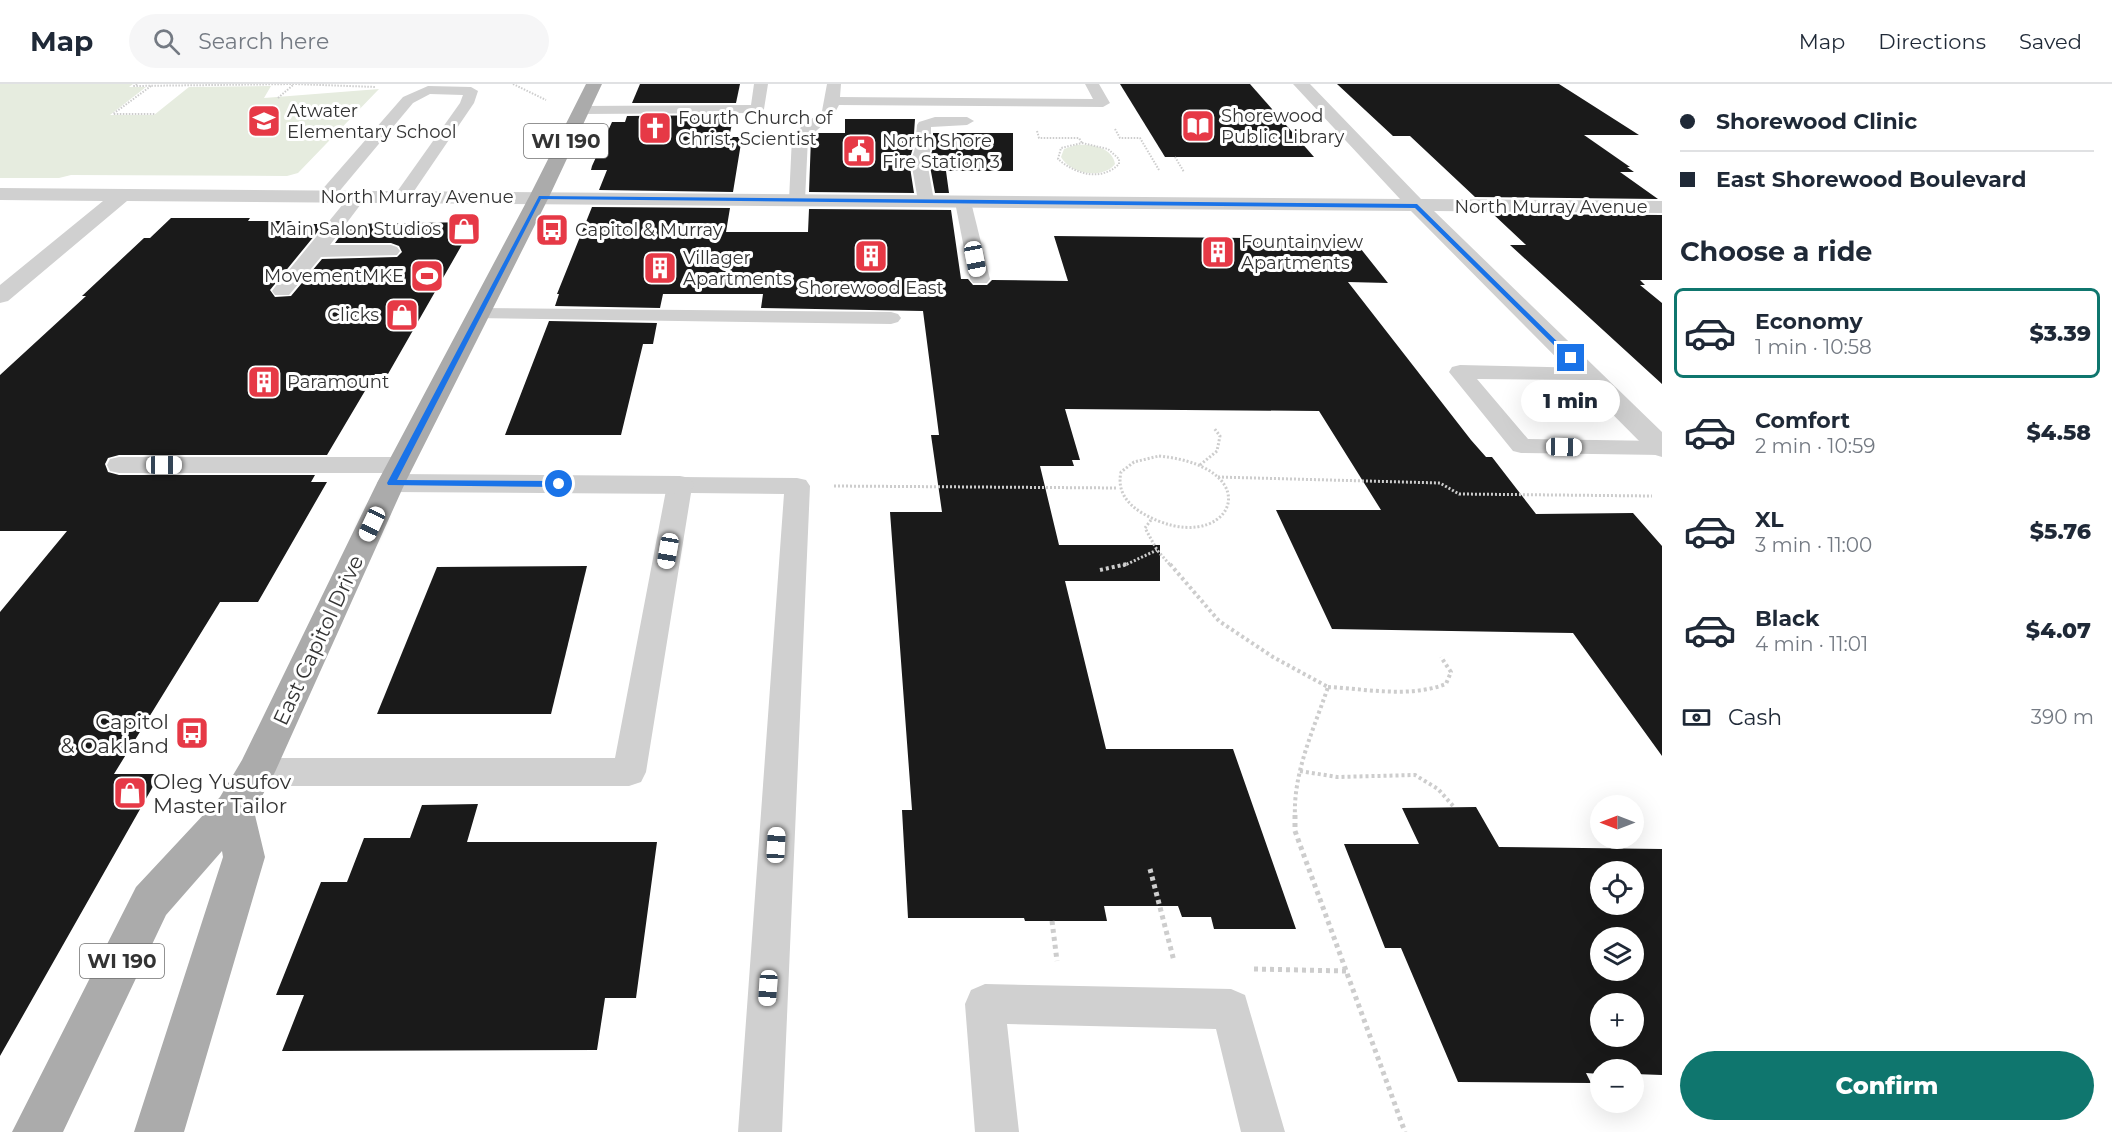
<!DOCTYPE html>
<html lang="en">
<head>
<meta charset="utf-8">
<style>
  body { margin:0; font-family:Montserrat,sans-serif; background:#f6f6f7; color:#1f2937; height:100vh; display:flex; flex-direction:column; font-size:22px; white-space:nowrap }
  * { box-sizing:border-box; margin:0 }
  p { font-size:20px; color:#747a83 }
  .icon { flex:none; width:33px; height:33px; fill:none; stroke:currentColor; stroke-width:2; stroke-linecap:round; stroke-linejoin:round }
  .map { position:relative; flex:1; overflow:hidden }
  .panel { display:flex; flex-direction:column; background:#fff; width:450px }
  .panel>* { flex:none }
  .banner { display:grid; align-content:center; height:132px; padding:0 18px; background:#fff }
  .needle { width:39px; rotate:270deg }
  .controls { position:absolute; left:1590px; top:711px; display:grid; gap:12px }
  .controls a { display:grid; place-items:center; width:54px; height:54px; border-radius:50%; background:#fff; box-shadow:0 6px 24px #0002; font-size:30px }
  .end { position:absolute; width:27px; height:27px; margin:-14px; border:8px solid #1a73e8; background:#fff; box-shadow:0 0 0 3px #fff }
  .from { border-radius:50% }
  .bubble { position:absolute; height:42px; border-radius:21px; background:#fff; box-shadow:0 6px 24px #0002; font-size:20px; font-weight:800; line-height:42px; text-align:center }
  .car { position:absolute; width:18px; height:36px; margin:-18px -9px; border-radius:8px; box-shadow:0 0 4px 2px #0007; background:linear-gradient(#fff 24%,#345 0 40%,#fff 0 76%,#345 0 86%,#fff 0) }
  .banner b { display:flex; align-items:center; gap:21px; height:57px; font-size:22px }
  .banner b+b { border-top:2px solid #e0e1e3 }
  .banner i { width:15px; height:15px; background:#1f2937 }
  ul { padding:0; list-style:none }
  li { display:flex; align-items:center; gap:18px; height:90px; margin:0 12px 9px; padding:0 6px; border:3px solid transparent; border-radius:9px }
  li div { flex:1 }
  li b { display:block; font-size:22px }
  li em { font-style:normal; font-weight:800 }
  li.active { border-color:#0f766e }
  li>.icon { width:54px; height:54px; stroke-width:1.5 }
  h2 { padding:0 18px; font-size:27px; line-height:72px }
  .pay { display:flex; align-items:center; gap:15px; height:66px; padding:0 18px; font-size:22px }
  .pay p { margin-inline-start:auto }
  .action { display:flex; gap:12px; margin-top:auto; padding:12px 18px }
  .action a { flex:1; height:69px; border-radius:36px; background:#0f766e; color:#fff; font-size:24px; font-weight:800; line-height:69px; text-align:center }
  header { display:flex; align-items:center; gap:36px; box-sizing:border-box; height:84px; padding:0 30px; background:#fff; border-bottom:2px solid #e0e1e3 }
  header strong { font-size:28px }
  nav { display:flex; gap:33px; margin-inline-start:auto; font-size:21px }
  .search { width:420px; height:54px; background:#f6f6f7; display:flex; align-items:center; gap:15px; box-sizing:border-box; padding:0 21px; border-radius:33px; color:#747a83; font-size:22px }
  main { display:flex; flex:1; min-height:0 }
  .map>svg:first-child { display:block }
  .green { fill:#e6ecdf }
  .building { fill:#1a1a1a; fill-rule:evenodd }
  .lines { fill:none; stroke-linecap:round; stroke-linejoin:round }
  .path-far3 { stroke:#cdcdcd; stroke-width:2; stroke-dasharray:1.5 1.5; stroke-linecap:butt }
  .path-far2 { stroke:#cdcdcd; stroke-width:3; stroke-dasharray:2 2; stroke-linecap:butt }
  .path-far1 { stroke:#cdcdcd; stroke-width:4; stroke-dasharray:3 3; stroke-linecap:butt }
  .path { stroke:#cdcdcd; stroke-width:5; stroke-dasharray:4 4; stroke-linecap:butt }
  .service { fill:#d0d0d0; fill-rule:evenodd }
  .minor { fill:#d0d0d0; fill-rule:evenodd }
  .primary { fill:#ababab; fill-rule:evenodd }
  .route { fill:#1a73e8 }
  .labels { text-anchor:middle; dominant-baseline:central; stroke-width:6; stroke-linejoin:round; paint-order:stroke }
  .far-poi-label { font-size:18px; fill:#333; stroke:#fff; text-anchor:start }
  .far-street-label { font-size:18px; fill:#333; stroke:#fff }
  .shield { fill:#fff; stroke:#707070; stroke-width:1.5 }
  .shield-label { font-size:20px; font-weight:bold; fill:#333 }
  .street-label { font-size:21px; fill:#333; stroke:#fff }
  .poi-label { font-size:21px; fill:#333; stroke:#fff; text-anchor:end }
</style>
</head>
<body>
<header>
<strong>Map</strong>
<div class="search"><svg class="icon" aria-label="search" viewBox="0 0 24 24"><circle cx="10" cy="10" r="6"/><path d="M15 15l6 6"/></svg>Search here</div>
<nav><a>Map</a><a>Directions</a><a>Saved</a></nav>
</header>
<main>
<div class="map">
<svg width="1662" height="1048" viewBox="0 0 1662 1048">
  <rect width="100%" height="100%" fill="#fff"/>
  <g class="green">
    <polygon points="0,0 133,0 129,3 146,3 110,31 154,31 189,3 271,2 264,14 379,5 298,89 287,92 71,91 59,94 0,94"/>
    <path d="M1076,61C1091,60 1112,63 1115,80C1103,96 1070,90 1061,73L1064,65Z"/>
  </g>
  <g class="building">
    <polygon points="640,0 740,0 736,19 632,19"/>
    <polygon points="1120,0 1250,0 1314,73 1165,73"/>
    <polygon points="1337,0 1559,0 1639,51 1584,51 1630,83 1627,83 1634,88 1620,88 1658,115 1475,113 1410,52 1393,52"/>
    <polygon points="734,31 729,53 742,53 733,108 599,106 607,86 591,86 592,82 612,38 625,38 627,32"/>
    <polygon points="845,35 915,35 913,64 909,77 914,109 809,108 811,54 817,49 845,49"/>
    <polygon points="933,49 1013,49 1013,87 946,87 949,109 935,109 929,77 933,64"/>
    <polygon points="592,123 730,124 726,148 808,148 809,125 951,126 961,195 968,195 973,201 987,201 992,196 1068,197 1054,152 1353,155 1388,199 1348,198 1471,356 1486,373 1492,373 1536,430 1633,429 1662,462 1662,672 1573,549 1332,545 1276,426 1381,426 1319,327 1065,325 1080,376 1072,376 1074,382 1040,382 1059,461 1160,461 1160,497 1065,497 1106,665 1233,665 1296,845 1214,845 1211,833 1182,833 1178,822 1104,822 1107,837 1025,837 1024,834 908,834 902,726 912,726 890,428 942,428 931,351 939,351 923,227 761,224 763,210 663,210 660,224 555,222 559,210 557,210"/>
    <polygon points="1493,130 1662,131 1662,196 1640,196 1645,201 1640,201 1662,219 1662,300 1510,161 1526,161"/>
    <polygon points="171,134 250,134 248,137 292,137 289,140 324,140 270,206 275,213 291,212 322,175 397,173 402,168 399,162 391,159 335,159 349,140 475,138 388,290 375,290 327,371 119,371 108,374 105,380 108,388 119,391 315,391 311,398 327,398 258,518 220,518 114,690 160,690 0,972 0,528 67,447 0,447 0,291 86,212 82,212 144,154 150,154"/>
    <polygon points="549,237 657,239 653,260 643,260 621,351 505,351"/>
    <polygon points="587,482 551,630 377,630 437,483"/>
    <polygon points="478,720 467,758 657,758 636,914 605,914 597,966 282,967 304,911 276,911 321,798 347,798 364,754 410,754 422,721"/>
    <path d="M1476,723L1499,763L1662,765V991L1634,990V986H1600V990L1586,989L1591,999L1458,998L1401,864H1385L1344,760H1419L1402,724ZM1600,788H1634V820H1600ZM1600,854H1634V886H1600ZM1600,920H1634V952H1600Z"/>
  </g>
  <g class="lines">
    <g class="path-far3">
      <polyline points="137,0 134,2 294,0 376,3"/>
      <polyline points="513,0 546,16"/>
      <polyline points="151,2 113,30 155,30"/>
      <polyline points="278,14 293,1"/>
      <polyline points="1115,45 1120,54 1140,54 1159,86"/>
      <polyline points="1037,47 1039,54 1079,54 1082,59"/>
      <path d="M1082,59L1108,65L1119,75V80C1101,98 1075,90 1058,75L1061,64Z"/>
      <polyline points="1175,73 1184,88"/>
    </g>
    <g class="path-far2">
      <path d="M1159,372C1276,384 1228,479 1142,429C1126,419 1117,406 1121,388L1134,378Z"/>
      <polyline points="1200,381 1217,367 1220,352 1214,344"/>
      <polyline points="1218,393 1440,399 1459,410 1652,412"/>
      <polyline points="834,402 1118,404"/>
      <polyline points="1151,436 1145,444 1157,466 1171,482"/>
      <polyline points="1123,482 1157,466"/>
    </g>
    <g class="path-far1">
      <path d="M1170,480L1219,537L1273,573L1328,603C1314,645 1293,688 1295,733"/>
      <polyline points="1100,486 1127,480"/>
      <path d="M1328,603C1367,605 1409,614 1446,600L1451,588L1441,573"/>
      <polyline points="1300,687 1337,693 1415,691 1438,705 1454,723"/>
    </g>
    <g class="path">
      <polyline points="1295,731 1295,747 1405,1048"/>
      <polyline points="1150,785 1174,877"/>
      <polyline points="1052,837 1057,877"/>
      <polyline points="1254,885 1346,887"/>
    </g>
    <g class="service">
      <polygon points="754,0 768,0 764,25 757,29 581,30 574,26 581,22 751,21"/>
      <polygon points="827,0 841,0 840,13 1093,15 1085,0 1099,0 1110,19 1103,23 839,21 833,32 808,54 805,116 803,120 791,120 789,116 792,53 802,42 822,27"/>
      <polygon points="428,2 471,3 478,7 474,19 408,116 396,116 394,112 460,19 463,11 430,10 413,19 332,116 320,116 318,112 320,108 403,13"/>
      <polygon points="935,33 967,33 974,37 967,41 931,43 931,64 927,77 934,117 932,121 920,121 918,117 911,77 915,64 917,41 919,38"/>
      <polygon points="359,107 367,112 330,161 391,161 397,163 400,167 397,171 321,173 289,211 275,211 272,207 275,203 353,108"/>
      <polygon points="963,113 969,114 971,118 990,195 987,199 973,199 970,195 955,118 957,114"/>
      <polygon points="479,224 891,228 898,230 901,234 898,238 891,240 472,234 469,230 472,226"/>
      <polygon points="1460,281 1594,284 1597,289 1594,294 1586,296 1477,295 1528,355 1662,357 1662,371 1521,369 1513,367 1449,288 1452,283"/>
      <polygon points="119,373 400,373 409,375 412,381 409,387 400,389 119,389 110,387 107,381 110,375"/>
      <polygon points="680,393 797,394 806,396 810,402 782,1048 738,1048 784,410 691,409 646,688 641,698 629,702 256,702 244,698 239,688 244,678 256,674 615,674 667,401 671,395"/>
      <polygon points="985,900 1231,905 1245,911 1285,1048 1241,1048 1216,945 1007,940 1019,1048 975,1048 965,920 971,906"/>
    </g>
    <g class="minor">
      <polygon points="1293,0 1310,0 1421,115 1662,117 1662,129 1434,127 1662,348 1662,373 1652,370 1411,127 127,117 8,217 0,219 0,201 103,117 0,116 0,104 1400,115"/>
      <polygon points="391,390 680,392 690,394 694,401 690,408 680,410 391,408 381,406 377,399 381,392"/>
    </g>
    <polygon class="primary" points="586,0 602,0 549,113 405,399 275,688 254,727 265,773 184,1048 134,1048 223,773 222,767 166,831 63,1048 12,1048 136,803 220,713 242,676 377,399 529,113"/>
  </g>
  <polygon class="route" points="539,112 1417,120 1574,274 1568,275 1415,124 541,115 397,396 559,397 564,400 559,403 388,401 387,399"/>
  <defs>
    <symbol id="school-square" viewBox="-11 -11 22 22"><rect x="-9" y="-9" width="18" height="18" rx="4" fill="#e63946" stroke="#fff"/><path d="M0-5L7-2L0 1L-7-2ZM-4 1L0 2.5L4 1V4Q0 6-4 4Z" fill="#fff"/></symbol>
    <symbol id="library-square" viewBox="-11 -11 22 22"><rect x="-9" y="-9" width="18" height="18" rx="4" fill="#e63946" stroke="#fff"/><path d="M-6-4Q-3-5.5-.7-3.5V5Q-3 3-6 4ZM6-4Q3-5.5 .7-3.5V5Q3 3 6 4Z" fill="#fff"/></symbol>
    <symbol id="church-square" viewBox="-11 -11 22 22"><rect x="-9" y="-9" width="18" height="18" rx="4" fill="#e63946" stroke="#fff"/><path d="M-1.2-6h2.4v3.5h3.3v2.4h-3.3V6h-2.4V-.1h-3.3v-2.4h3.3Z" fill="#fff"/></symbol>
    <symbol id="civic-square" viewBox="-11 -11 22 22"><rect x="-9" y="-9" width="18" height="18" rx="4" fill="#e63946" stroke="#fff"/><path d="M-.6-6.5H3V-4.5H.6V-3L4-1V1h2V6H-6V1h2V-1L-.6-3ZM-1.2 2.5V6h2.4V2.5Z" fill="#fff"/></symbol>
    <symbol id="shop-square" viewBox="-11 -11 22 22"><rect x="-9" y="-9" width="18" height="18" rx="4" fill="#e63946" stroke="#fff"/><path d="M-5-2.5h2.3a2.7 3.5 0 0 1 5.4 0H5L5.5 6h-11ZM-1.5-2.5h3a1.5 2.3 0 0 0-3 0Z" fill="#fff"/></symbol>
    <symbol id="bus-square" viewBox="-11 -11 22 22"><rect x="-9" y="-9" width="18" height="18" rx="4" fill="#e63946" stroke="#fff"/><path d="M-5-6H5V4H4V6H2V4H-2V6H-4V4H-5ZM-3.5-4V0h7V-4ZM-3.5 1.2v1.5H-2V1.2ZM2 1.2v1.5H3.5V1.2Z" fill="#fff"/></symbol>
    <symbol id="building-square" viewBox="-11 -11 22 22"><rect x="-9" y="-9" width="18" height="18" rx="4" fill="#e63946" stroke="#fff"/><path d="M-4-6H4V6H1V3H-1V6H-4ZM-2.5-4.3h1.7v1.8h-1.7ZM.8-4.3h1.7v1.8H.8ZM-2.5-1h1.7V.8h-1.7ZM.8-1h1.7V.8H.8Z" fill="#fff"/></symbol>
    <symbol id="stadium-square" viewBox="-11 -11 22 22"><rect x="-9" y="-9" width="18" height="18" rx="4" fill="#e63946" stroke="#fff"/><path d="M0-5a6.5 5 0 1 0 0 10a6.5 5 0 1 0 0-10ZM-3.5-1.8h7v3.6h-7Z" fill="#fff"/></symbol>
  </defs>
  <g fill-rule="evenodd">
    <use href="#school-square" x="245" y="18" width="38" height="38"/>
    <use href="#library-square" x="1179" y="23" width="38" height="38"/>
    <use href="#church-square" x="636" y="25" width="38" height="38"/>
    <use href="#civic-square" x="840" y="48" width="38" height="38"/>
    <use href="#shop-square" x="445" y="126" width="38" height="38"/>
    <use href="#bus-square" x="533" y="127" width="38" height="38"/>
    <use href="#building-square" x="1199" y="149" width="38" height="38"/>
    <use href="#building-square" x="852" y="153" width="38" height="38"/>
    <use href="#building-square" x="641" y="165" width="38" height="38"/>
    <use href="#stadium-square" x="408" y="173" width="38" height="38"/>
    <use href="#shop-square" x="383" y="212" width="38" height="38"/>
    <use href="#building-square" x="245" y="279" width="38" height="38"/>
    <use href="#bus-square" x="173" y="630" width="38" height="38"/>
    <use href="#shop-square" x="111" y="690" width="38" height="38"/>
  </g>
  <g class="labels">
    <g class="far-poi-label">
      <text x="287" y="27">Atwater<tspan x="287" dy="21">Elementary School</tspan></text>
      <text x="1221" y="32">Shorewood<tspan x="1221" dy="21">Public Library</tspan></text>
      <text x="678" y="34">Fourth Church of<tspan x="678" dy="21">Christ, Scientist</tspan></text>
      <text x="882" y="57">North Shore<tspan x="882" dy="21">Fire Station 3</tspan></text>
      <text x="441" y="145" text-anchor="end">Main Salon Studios</text>
      <text x="575" y="146">Capitol &amp; Murray</text>
      <text x="1241" y="158">Fountainview<tspan x="1241" dy="21">Apartments</tspan></text>
      <text x="683" y="174">Villager<tspan x="683" dy="21">Apartments</tspan></text>
      <text x="404" y="192" text-anchor="end">MovementMKE</text>
      <text x="871" y="204" text-anchor="middle">Shorewood East</text>
      <text x="379" y="231" text-anchor="end">Clicks</text>
      <text x="287" y="298">Paramount</text>
    </g>
    <g class="far-street-label">
      <text x="417" y="113">North Murray Avenue</text>
      <text x="1551" y="123">North Murray Avenue</text>
    </g>
    <g class="shield">
      <rect x="524" y="40" width="84" height="34" rx="4.5"/>
      <rect x="80" y="860" width="84" height="34" rx="4.5"/>
    </g>
    <g class="shield-label">
      <text x="566" y="57">WI 190</text>
      <text x="122" y="877">WI 190</text>
    </g>
    <g class="street-label">
      <text transform="translate(318 556) rotate(-65)">East Capitol Drive</text>
    </g>
    <g class="poi-label">
      <text x="169" y="637">Capitol<tspan x="169" dy="24">&amp; Oakland</tspan></text>
      <text x="153" y="697" text-anchor="start">Oleg Yusufov<tspan x="153" dy="24">Master Tailor</tspan></text>
    </g>
  </g>
</svg>
<div class="controls">
<a><svg class="needle" viewBox="-14 -14 28 28"><path d="M0-13l5 13h-10z" fill="#e53935"/><path d="M0 13l5-13h-10z" fill="#747a83"/></svg></a>
<a><svg class="icon" aria-label="locate" viewBox="0 0 24 24"><circle cx="12" cy="12" r="6"/><path d="M12 2v4M12 18v4M2 12h4M18 12h4"/></svg></a>
<a><svg class="icon" aria-label="layers" viewBox="0 0 24 24"><path d="M12 4l9 5-9 5-9-5zM3 14l9 5 9-5"/></svg></a>
<a>+</a>
<a>−</a>
</div>
<i class="end from" style="left:559px;top:400px"></i>
<i class="end" style="left:1571px;top:274px"></i>
<div class="bubble" style="left:1521px;top:296px;width:99px">1 min</div>
<i class="car" style="left:975px;top:175px;rotate:169deg"></i>
<i class="car" style="left:1564px;top:363px;rotate:91deg"></i>
<i class="car" style="left:164px;top:381px;rotate:90deg"></i>
<i class="car" style="left:372px;top:440px;rotate:205deg"></i>
<i class="car" style="left:668px;top:467px;rotate:190deg"></i>
<i class="car" style="left:776px;top:761px;rotate:3deg"></i>
<i class="car" style="left:768px;top:904px;rotate:184deg"></i>
</div>
<section class="panel">
<div class="banner">
<b><i class="from"></i>Shorewood Clinic</b>
<b><i></i>East Shorewood Boulevard</b>
</div>
<h2>Choose a ride</h2>
<ul>
<li class="active"><svg class="icon" aria-label="car" viewBox="0 0 24 24"><path d="M5 17H2v-5l4-1 3-4h7l3 4 3 1v5h-3M9 17h6M6 11h13"/><circle cx="7" cy="17" r="2"/><circle cx="17" cy="17" r="2"/></svg><div><b>Economy</b><p>1 min · 10:58</p></div><em>$3.39</em></li>
<li><svg class="icon" aria-label="car" viewBox="0 0 24 24"><path d="M5 17H2v-5l4-1 3-4h7l3 4 3 1v5h-3M9 17h6M6 11h13"/><circle cx="7" cy="17" r="2"/><circle cx="17" cy="17" r="2"/></svg><div><b>Comfort</b><p>2 min · 10:59</p></div><em>$4.58</em></li>
<li><svg class="icon" aria-label="car" viewBox="0 0 24 24"><path d="M5 17H2v-5l4-1 3-4h7l3 4 3 1v5h-3M9 17h6M6 11h13"/><circle cx="7" cy="17" r="2"/><circle cx="17" cy="17" r="2"/></svg><div><b>XL</b><p>3 min · 11:00</p></div><em>$5.76</em></li>
<li><svg class="icon" aria-label="car" viewBox="0 0 24 24"><path d="M5 17H2v-5l4-1 3-4h7l3 4 3 1v5h-3M9 17h6M6 11h13"/><circle cx="7" cy="17" r="2"/><circle cx="17" cy="17" r="2"/></svg><div><b>Black</b><p>4 min · 11:01</p></div><em>$4.07</em></li>
</ul>
<div class="pay"><svg class="icon" aria-label="cash" viewBox="0 0 24 24"><path d="M3 7h18v10H3z"/><circle cx="12" cy="12" r="2"/></svg>Cash<p>390 m</p></div>
<div class="action"><a>Confirm</a></div>
</section>
</main>
</body>
</html>
